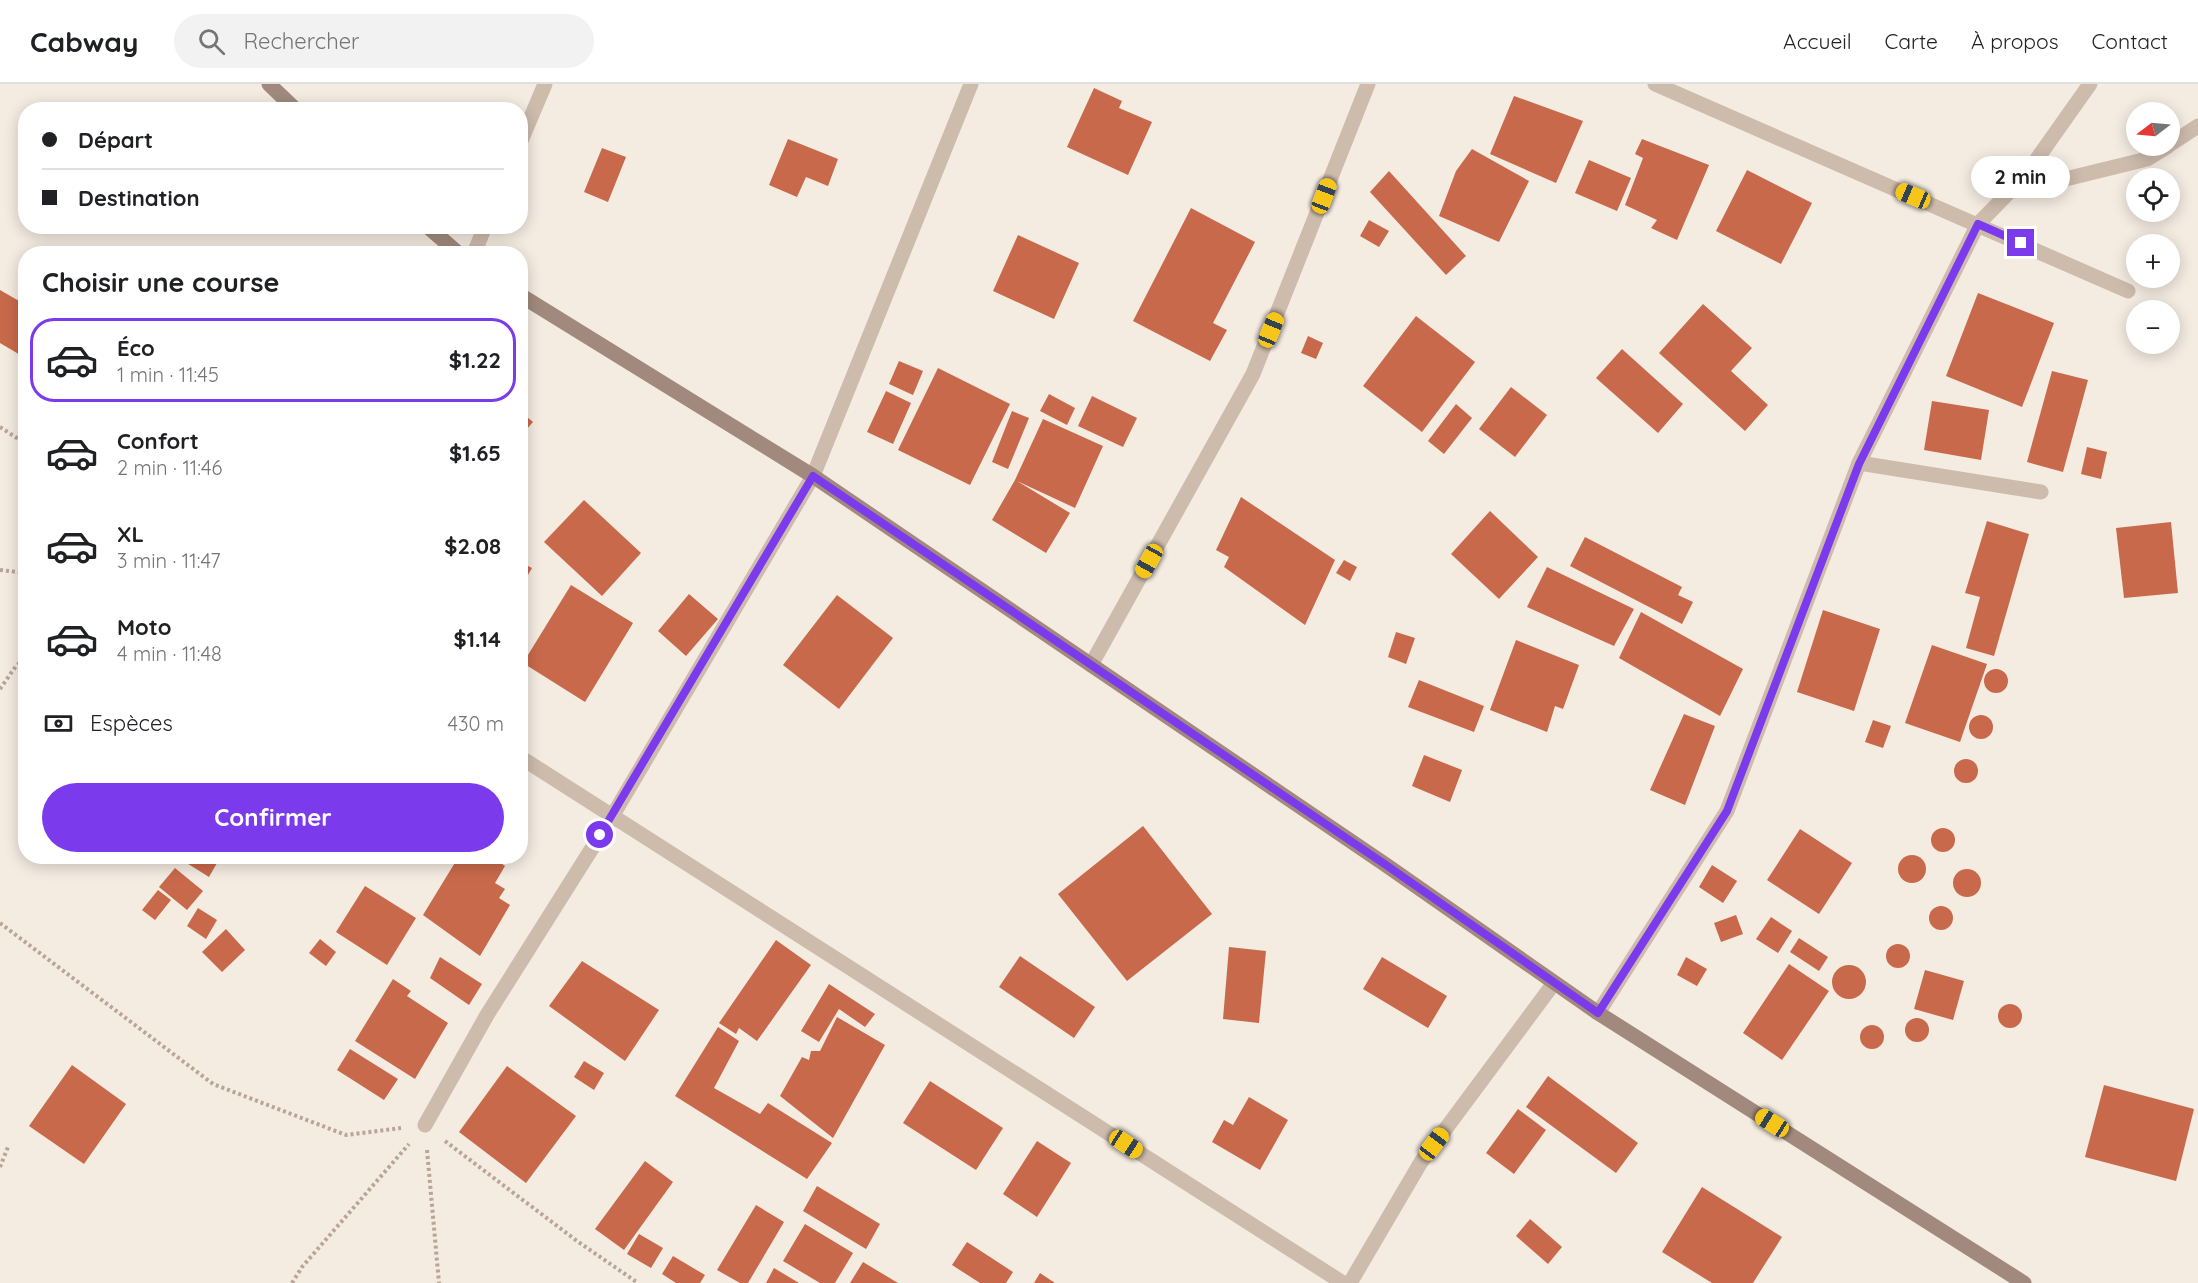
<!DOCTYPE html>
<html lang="fr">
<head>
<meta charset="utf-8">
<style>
  body { margin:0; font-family:Quicksand,sans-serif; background:#f2f2f2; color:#202124; height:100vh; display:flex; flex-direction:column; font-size:22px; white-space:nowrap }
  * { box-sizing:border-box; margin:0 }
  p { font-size:20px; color:#757577 }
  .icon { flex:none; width:33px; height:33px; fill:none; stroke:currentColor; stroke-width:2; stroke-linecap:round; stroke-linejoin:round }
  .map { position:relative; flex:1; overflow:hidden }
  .details { position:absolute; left:18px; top:162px; width:510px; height:618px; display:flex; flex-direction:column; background:#fff; border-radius:24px; box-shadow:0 3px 15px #0003 }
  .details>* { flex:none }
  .hud { position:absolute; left:18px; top:18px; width:510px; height:132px; border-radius:24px; box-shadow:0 3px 15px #0003; display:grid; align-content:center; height:132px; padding:0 24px; background:#fff }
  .needle { width:39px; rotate:254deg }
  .fabs { position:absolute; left:2126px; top:18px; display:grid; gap:12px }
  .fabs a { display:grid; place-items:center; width:54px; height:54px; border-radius:50%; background:#fff; box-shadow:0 3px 15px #0003; font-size:30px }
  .end { position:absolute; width:27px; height:27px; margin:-14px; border:8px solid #7c3aed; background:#fff; box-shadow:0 0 0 3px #fff }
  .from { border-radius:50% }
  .bubble { position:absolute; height:42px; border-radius:21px; background:#fff; box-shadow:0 3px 15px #0003; font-size:20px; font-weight:700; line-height:42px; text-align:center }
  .car { position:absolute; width:18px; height:36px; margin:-18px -9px; border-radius:8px; box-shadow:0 0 4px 2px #0007; background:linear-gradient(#f5c518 24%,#345 0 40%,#f5c518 0 76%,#345 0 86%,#f5c518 0) }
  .hud b { display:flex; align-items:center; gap:21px; height:57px; font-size:22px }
  .hud b+b { border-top:2px solid #e0e0e0 }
  .hud i { width:15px; height:15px; background:#202124 }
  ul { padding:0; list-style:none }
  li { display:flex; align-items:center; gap:18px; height:84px; margin:0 12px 9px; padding:0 12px; border:3px solid transparent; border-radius:24px }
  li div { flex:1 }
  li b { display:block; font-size:22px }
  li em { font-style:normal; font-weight:700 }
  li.on { border-color:#7c3aed }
  li>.icon { width:54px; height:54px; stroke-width:1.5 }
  h2 { padding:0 24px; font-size:27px; line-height:72px }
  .pay { display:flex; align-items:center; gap:15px; height:66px; padding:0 24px; font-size:22px }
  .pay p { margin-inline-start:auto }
  .primary-button { display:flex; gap:12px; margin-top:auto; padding:12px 24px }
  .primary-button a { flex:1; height:69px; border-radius:36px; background:#7c3aed; color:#fff; font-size:24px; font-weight:700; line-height:69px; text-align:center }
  header { display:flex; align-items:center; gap:36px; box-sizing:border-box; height:84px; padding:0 30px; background:#fff; border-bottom:2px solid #e0e0e0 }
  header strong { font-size:28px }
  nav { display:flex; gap:33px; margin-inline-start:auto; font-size:21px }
  .search { width:420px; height:54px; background:#f2f2f2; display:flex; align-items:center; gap:15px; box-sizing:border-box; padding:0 21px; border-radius:33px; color:#757577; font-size:22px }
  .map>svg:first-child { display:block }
  .building { fill:#c8694b }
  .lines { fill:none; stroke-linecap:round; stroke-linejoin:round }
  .path { stroke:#b9a596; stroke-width:4; stroke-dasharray:3 3; stroke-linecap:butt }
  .lane { stroke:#cdbbac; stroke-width:15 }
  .street { stroke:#cdbbac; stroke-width:15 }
  .secondary { stroke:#a18a7d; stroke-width:15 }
  .route { stroke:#7c3aed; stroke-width:8 }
</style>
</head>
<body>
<header>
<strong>Cabway</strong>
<div class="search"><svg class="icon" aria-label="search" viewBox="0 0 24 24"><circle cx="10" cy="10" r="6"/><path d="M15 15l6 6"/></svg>Rechercher</div>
<nav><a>Accueil</a><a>Carte</a><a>À propos</a><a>Contact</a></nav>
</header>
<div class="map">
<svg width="2198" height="1199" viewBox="0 0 2198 1199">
  <rect width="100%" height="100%" fill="#f4ebe1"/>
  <g class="building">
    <polygon points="1094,4 1122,17 1119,24 1152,38 1128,91 1067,63"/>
    <polygon points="1514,12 1583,37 1556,99 1490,70"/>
    <polygon points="788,55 838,75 828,102 806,93 797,113 769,101"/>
    <polygon points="1642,55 1709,81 1677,156 1651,144 1657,136 1625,121 1643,74 1635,70"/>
    <polygon points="602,64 626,73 608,118 584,108"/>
    <polygon points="1472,65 1529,97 1499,158 1439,132 1456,87"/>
    <polygon points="1589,76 1631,94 1617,127 1575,109"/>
    <polygon points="1747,86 1812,119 1781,180 1716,147"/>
    <polygon points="1389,87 1466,172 1446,191 1370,108"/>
    <polygon points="1191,124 1255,158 1213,239 1227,246 1210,277 1133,237"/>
    <polygon points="1369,136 1389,147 1379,163 1360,152"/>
    <polygon points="1018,151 1079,179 1054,235 993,207"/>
    <polygon points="0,206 26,221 26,267 22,272 0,259"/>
    <polygon points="1978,209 2054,239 2022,323 1946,292"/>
    <polygon points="1703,220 1752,264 1731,287 1768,321 1745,347 1659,269"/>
    <polygon points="1416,232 1475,278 1422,348 1363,302"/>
    <polygon points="1308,252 1323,259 1316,275 1301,269"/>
    <polygon points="1622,265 1683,320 1658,349 1596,294"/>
    <polygon points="899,277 923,287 913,311 889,300"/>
    <polygon points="938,284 1010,320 970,401 898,366"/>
    <polygon points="2052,287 2088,296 2063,388 2027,378"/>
    <polygon points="1511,303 1547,331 1515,373 1479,345"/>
    <polygon points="886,307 911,319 893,360 867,348"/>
    <polygon points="1049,310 1075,324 1067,341 1040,327"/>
    <polygon points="1092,312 1137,334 1123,363 1078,342"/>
    <polygon points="1932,317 1989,326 1981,376 1924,366"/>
    <polygon points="1456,320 1472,334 1444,370 1428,357"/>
    <polygon points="520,327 533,338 520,353"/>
    <polygon points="1012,327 1029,334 1008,385 992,378"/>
    <polygon points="1043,335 1103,362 1075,424 1017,397 1070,429 1046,469 992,436 1015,396"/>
    <polygon points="2087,363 2107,368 2101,395 2081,390"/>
    <polygon points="1241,413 1335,476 1305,541 1224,483 1229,473 1216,466"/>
    <polygon points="584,416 641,469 602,512 544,458"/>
    <polygon points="1490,427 1538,473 1499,515 1451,470"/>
    <polygon points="1987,437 2029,450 1994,572 1966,564 1980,513 1965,509"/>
    <polygon points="2171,438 2178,509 2124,514 2116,444"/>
    <polygon points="1585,453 1682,503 1678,511 1693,518 1682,540 1570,482"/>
    <polygon points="1344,476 1357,483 1350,497 1336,489"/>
    <polygon points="520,478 532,484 520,505"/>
    <polygon points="1547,483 1634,525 1614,562 1527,523"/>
    <polygon points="571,501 633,539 585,618 523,579"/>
    <polygon points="689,510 718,535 686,572 658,547"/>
    <polygon points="837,511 893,554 839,625 783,581"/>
    <polygon points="1823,526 1880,545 1854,627 1797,608"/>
    <polygon points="1641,528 1743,585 1720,632 1619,574"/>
    <polygon points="1396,548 1415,554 1406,580 1388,573"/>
    <polygon points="1516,556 1579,581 1563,625 1555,622 1547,648 1490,626"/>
    <polygon points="1932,561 1987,580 1960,658 1905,639"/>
    <circle cx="1996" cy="597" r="12"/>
    <polygon points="1419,596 1484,622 1474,648 1408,623"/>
    <polygon points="1684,630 1715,642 1685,721 1650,706"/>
    <circle cx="1981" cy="643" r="12"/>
    <polygon points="1873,636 1891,642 1883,664 1865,658"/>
    <polygon points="1424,671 1462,686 1450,718 1412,702"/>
    <circle cx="1966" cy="687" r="12"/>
    <polygon points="1143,742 1212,830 1127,897 1058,810"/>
    <circle cx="1943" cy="756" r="12"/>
    <polygon points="1800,745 1852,779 1819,830 1767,796"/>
    <circle cx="1912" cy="785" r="14"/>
    <polygon points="188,772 221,772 209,793 185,778"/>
    <polygon points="459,772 491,772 505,782 495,799 505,805 499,814 510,821 480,872 423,831"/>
    <polygon points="1712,781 1737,797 1723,819 1699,803"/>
    <polygon points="175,784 203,807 187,826 159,803"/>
    <circle cx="1967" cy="799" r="14"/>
    <polygon points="365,802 416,834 387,881 336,848"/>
    <polygon points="158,806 171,816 155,836 142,826"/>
    <circle cx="1941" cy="834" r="12"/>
    <polygon points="198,824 217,836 206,855 187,842"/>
    <polygon points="1736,831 1743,850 1721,858 1714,839"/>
    <polygon points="1771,833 1792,847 1778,869 1756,855"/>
    <polygon points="226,845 245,866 222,888 202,868"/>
    <polygon points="1799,854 1828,873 1819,887 1790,868"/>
    <polygon points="320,855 336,868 326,882 309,869"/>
    <polygon points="776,856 811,881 757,957 739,944 736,950 719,939"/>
    <circle cx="1898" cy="872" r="12"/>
    <polygon points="1229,863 1266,867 1259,939 1223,935"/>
    <polygon points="1020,872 1095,923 1074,954 999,903"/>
    <polygon points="440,873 482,900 469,921 430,894"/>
    <polygon points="1382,873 1447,912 1428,944 1363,905"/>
    <polygon points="1686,873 1707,885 1697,902 1677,891"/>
    <polygon points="582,877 659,926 625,977 549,922"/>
    <polygon points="1789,880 1829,907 1782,976 1743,949"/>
    <circle cx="1849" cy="898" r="17"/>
    <polygon points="1925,886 1964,897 1953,936 1914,925"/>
    <polygon points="393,895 411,907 407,912 448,939 415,995 355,957"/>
    <polygon points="829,900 875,930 865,943 839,925 819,958 801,947"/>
    <circle cx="2010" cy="932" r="12"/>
    <polygon points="837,933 885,961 833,1054 780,1012 802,973 809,976 811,967 820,967"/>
    <circle cx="1917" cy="946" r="12"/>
    <circle cx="1872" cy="953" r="12"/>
    <polygon points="718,943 739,957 714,1004 760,1030 768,1019 832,1059 807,1095 675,1012"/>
    <polygon points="350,965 398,995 384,1016 337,986"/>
    <polygon points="584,977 604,989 594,1006 574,993"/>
    <polygon points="72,981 126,1020 84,1080 29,1042"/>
    <polygon points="507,982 576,1032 526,1099 459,1048"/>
    <polygon points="1548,992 1638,1059 1616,1089 1526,1023"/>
    <polygon points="930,997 1003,1044 976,1086 903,1039"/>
    <polygon points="2104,1001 2194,1025 2176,1097 2085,1073"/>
    <polygon points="1249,1013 1288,1036 1260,1086 1212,1058 1224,1036 1233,1041"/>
    <polygon points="1518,1025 1546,1046 1514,1090 1486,1069"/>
    <polygon points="1037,1057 1071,1079 1037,1133 1003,1110"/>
    <polygon points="645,1077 673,1098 624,1166 595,1145"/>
    <polygon points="817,1102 880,1140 866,1165 803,1127"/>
    <polygon points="1702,1103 1782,1153 1753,1199 1712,1199 1662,1168"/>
    <polygon points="756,1121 784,1138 748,1199 740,1199 717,1186"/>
    <polygon points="1530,1135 1562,1163 1548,1180 1516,1152"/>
    <polygon points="805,1140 853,1169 835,1199 820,1199 783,1177"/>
    <polygon points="639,1150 663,1164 651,1184 627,1170"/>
    <polygon points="967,1158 1013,1188 1006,1199 980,1199 952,1181"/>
    <polygon points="673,1172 705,1191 700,1199 676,1199 662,1190"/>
    <polygon points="863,1178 898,1199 850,1199"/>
    <polygon points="774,1184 799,1199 766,1199"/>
    <polygon points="1040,1189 1055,1199 1034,1199"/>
  </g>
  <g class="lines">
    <g class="path">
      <polyline points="0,343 26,360"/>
      <polyline points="0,486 26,489"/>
      <polyline points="0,605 16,582 26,573"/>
      <polyline points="0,839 213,1000 346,1051 401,1044"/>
      <polyline points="445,1057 577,1157 638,1199"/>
      <polyline points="427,1066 439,1199"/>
      <polyline points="0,1083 8,1063"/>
      <polyline points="292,1199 302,1183 409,1060"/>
    </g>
    <g class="lane">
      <polyline points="2169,61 2198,42"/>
      <polyline points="2025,92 2021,106 2147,75 2168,62"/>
      <polyline points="1859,379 2041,408"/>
    </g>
    <g class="street">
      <polyline points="1655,0 2128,207"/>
      <polyline points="520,59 545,0"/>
      <polyline points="474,170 485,142"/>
      <polyline points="1091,581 1253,290 1368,0"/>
      <polyline points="520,673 1343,1199"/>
      <polyline points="1598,929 1727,727 1859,379 1978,140 2025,92 2090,0"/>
      <polyline points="425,1041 487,931 613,731 813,392 971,0"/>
      <polyline points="1350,1199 1421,1078 1554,899"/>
    </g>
    <g class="secondary">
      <polyline points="269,0 296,26"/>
      <polyline points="427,142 459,170"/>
      <polyline points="520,211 813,392 1386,781 1598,929 2024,1199"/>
    </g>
  </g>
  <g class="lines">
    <polyline class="route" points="600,751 813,392 1386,781 1598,929 1727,727 1859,380 1978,140 2021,159"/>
  </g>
</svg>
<div class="fabs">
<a><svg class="needle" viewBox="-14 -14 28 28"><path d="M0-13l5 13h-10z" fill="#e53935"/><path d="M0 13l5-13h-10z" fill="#757577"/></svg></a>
<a><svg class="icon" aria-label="locate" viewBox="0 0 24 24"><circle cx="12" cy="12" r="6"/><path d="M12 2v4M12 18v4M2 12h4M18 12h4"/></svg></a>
<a>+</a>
<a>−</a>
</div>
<i class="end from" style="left:600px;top:751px"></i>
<i class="end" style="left:2021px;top:159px"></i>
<div class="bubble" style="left:1971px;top:72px;width:99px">2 min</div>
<i class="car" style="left:1324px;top:112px;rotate:21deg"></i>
<i class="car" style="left:1913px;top:112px;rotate:293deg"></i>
<i class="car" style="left:1271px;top:246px;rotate:22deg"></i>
<i class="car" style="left:1149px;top:477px;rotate:209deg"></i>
<i class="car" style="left:1772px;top:1039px;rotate:302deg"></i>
<i class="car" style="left:1126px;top:1060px;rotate:123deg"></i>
<i class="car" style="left:1434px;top:1060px;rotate:37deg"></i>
<div class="hud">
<b><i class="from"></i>Départ</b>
<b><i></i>Destination</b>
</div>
<section class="details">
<h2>Choisir une course</h2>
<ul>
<li class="on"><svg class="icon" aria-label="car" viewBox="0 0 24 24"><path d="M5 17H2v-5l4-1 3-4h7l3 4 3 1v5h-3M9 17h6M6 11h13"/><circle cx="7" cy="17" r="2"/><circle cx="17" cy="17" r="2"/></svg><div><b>Éco</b><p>1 min · 11:45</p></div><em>$1.22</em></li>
<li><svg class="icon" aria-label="car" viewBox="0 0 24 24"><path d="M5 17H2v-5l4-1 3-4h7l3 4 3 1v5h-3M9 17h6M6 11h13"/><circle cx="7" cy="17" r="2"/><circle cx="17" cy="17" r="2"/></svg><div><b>Confort</b><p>2 min · 11:46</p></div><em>$1.65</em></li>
<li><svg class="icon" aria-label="car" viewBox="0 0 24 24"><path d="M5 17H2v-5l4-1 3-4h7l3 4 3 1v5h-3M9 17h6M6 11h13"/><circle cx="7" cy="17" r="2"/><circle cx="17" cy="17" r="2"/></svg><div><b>XL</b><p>3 min · 11:47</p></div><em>$2.08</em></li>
<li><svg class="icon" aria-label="car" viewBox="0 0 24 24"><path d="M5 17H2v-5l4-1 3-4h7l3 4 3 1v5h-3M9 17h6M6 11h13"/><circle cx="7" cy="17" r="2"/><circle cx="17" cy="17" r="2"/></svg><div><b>Moto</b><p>4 min · 11:48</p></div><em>$1.14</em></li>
</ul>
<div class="pay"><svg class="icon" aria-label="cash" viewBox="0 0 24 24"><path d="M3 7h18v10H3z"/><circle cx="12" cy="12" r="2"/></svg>Espèces<p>430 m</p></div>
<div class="primary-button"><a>Confirmer</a></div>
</section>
</div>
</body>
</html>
